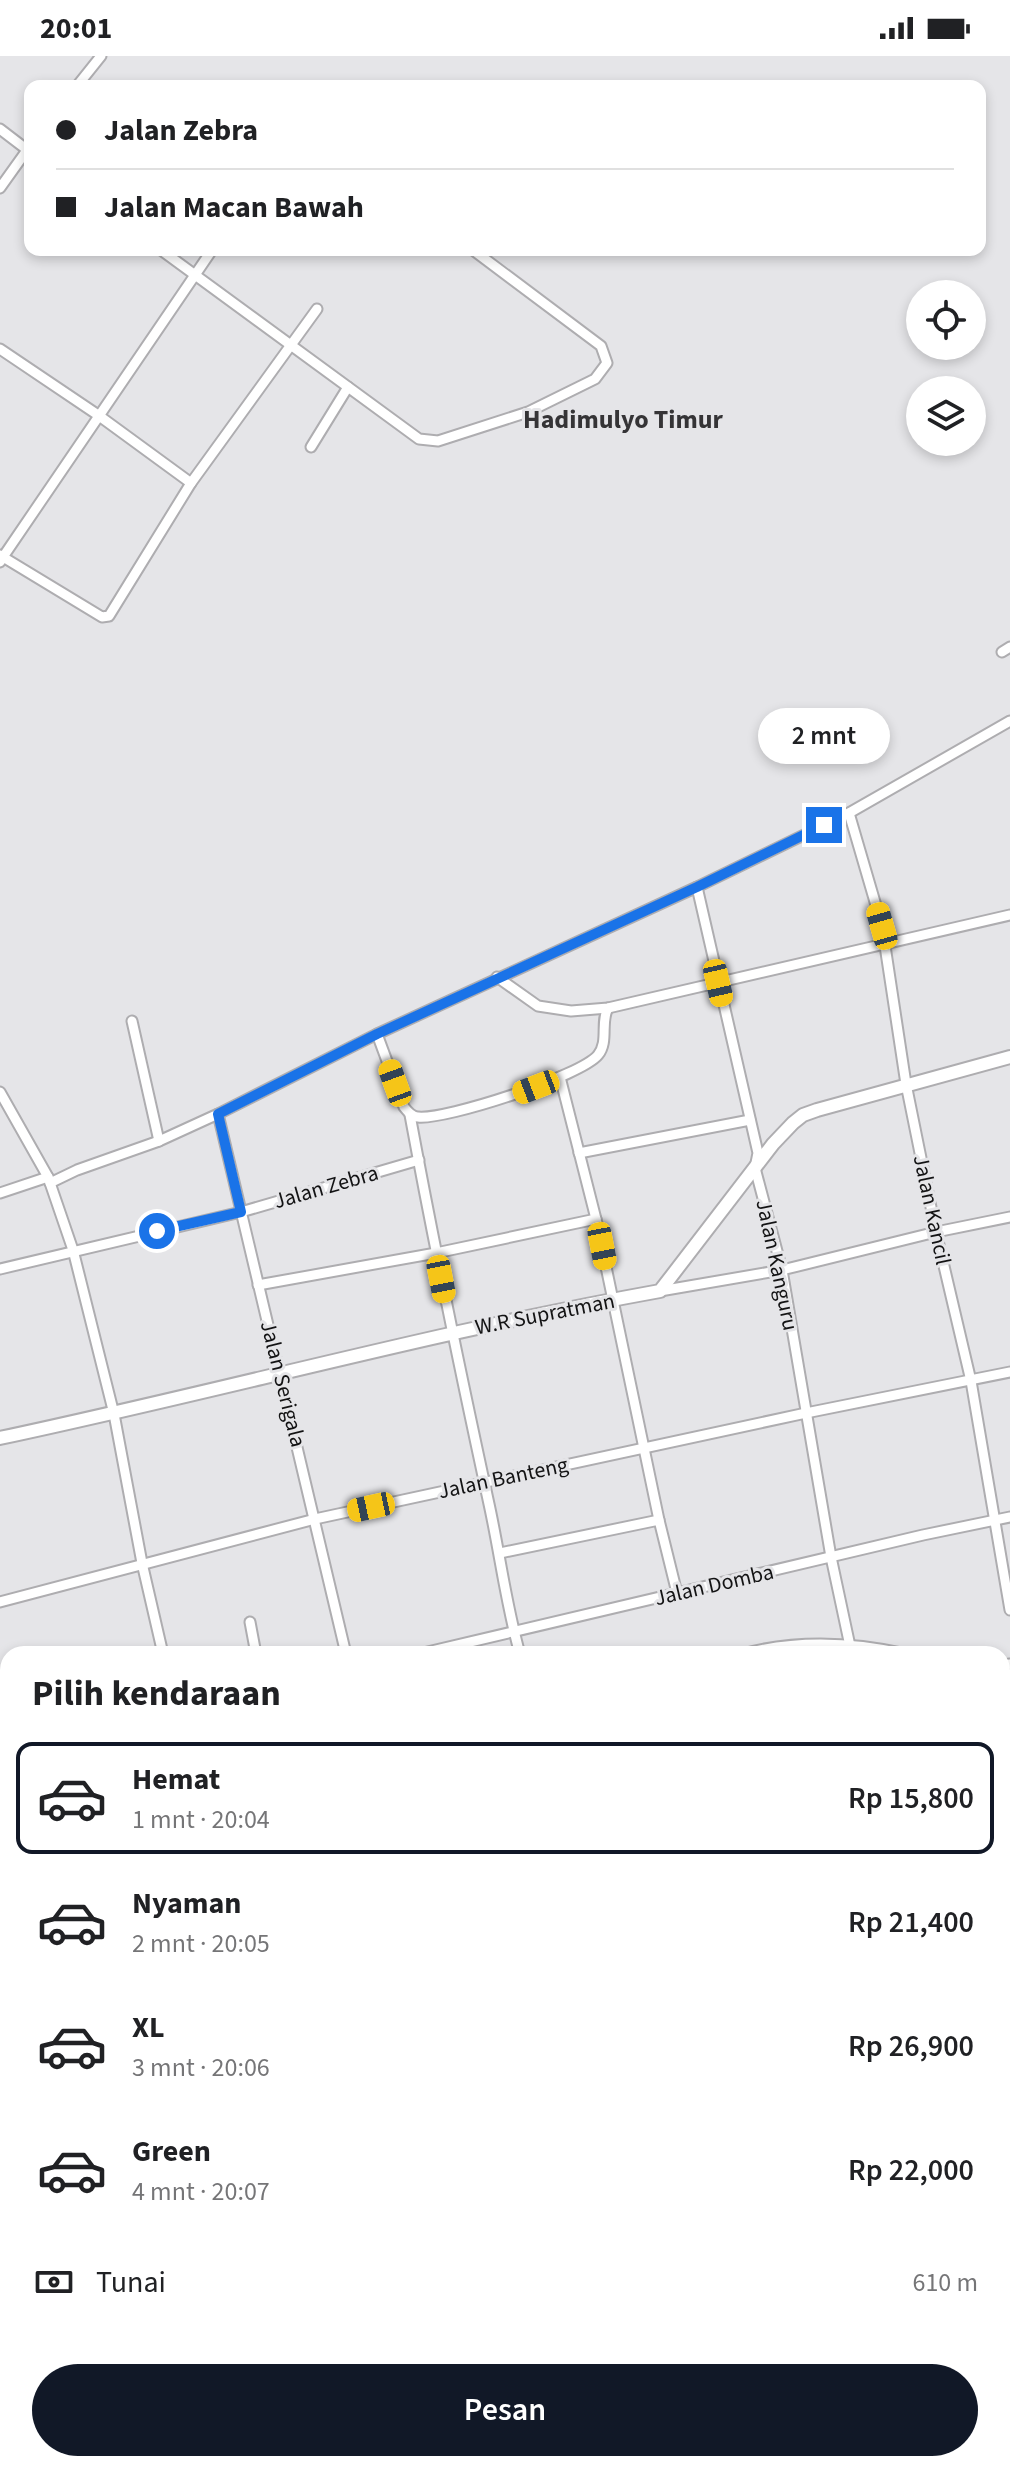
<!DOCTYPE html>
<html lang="id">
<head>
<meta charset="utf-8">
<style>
  body { margin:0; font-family:"Source Sans 3",sans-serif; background:#f6f6f6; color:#202124; height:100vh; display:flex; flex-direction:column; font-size:30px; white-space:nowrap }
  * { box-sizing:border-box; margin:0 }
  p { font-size:26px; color:#757577 }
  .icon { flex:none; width:44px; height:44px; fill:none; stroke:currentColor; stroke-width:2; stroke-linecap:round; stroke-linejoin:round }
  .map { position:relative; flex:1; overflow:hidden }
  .side { position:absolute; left:0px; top:1590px; width:1010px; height:826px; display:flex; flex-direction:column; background:#fff; border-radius:24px 24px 0 0; box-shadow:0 4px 12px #0003 }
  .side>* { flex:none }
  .guide { position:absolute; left:24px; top:24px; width:962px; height:176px; border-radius:16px; box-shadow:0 4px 12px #0003; display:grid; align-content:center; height:176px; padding:0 32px; background:#fff }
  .fabs { position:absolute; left:906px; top:224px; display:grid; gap:16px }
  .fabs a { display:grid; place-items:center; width:80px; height:80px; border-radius:50%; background:#fff; box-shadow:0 4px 12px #0003; font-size:40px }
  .end { position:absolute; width:36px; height:36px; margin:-18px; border:10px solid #1a73e8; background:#fff; box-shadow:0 0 0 4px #fff }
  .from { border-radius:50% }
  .bubble { position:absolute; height:56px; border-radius:28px; background:#fff; box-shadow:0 4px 12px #0003; font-size:26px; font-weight:600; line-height:56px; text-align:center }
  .car { position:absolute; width:24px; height:48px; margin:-24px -12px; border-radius:10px; box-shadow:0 0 6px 2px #0007; background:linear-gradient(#f5c518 24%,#345 0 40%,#f5c518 0 76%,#345 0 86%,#f5c518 0) }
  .guide b { display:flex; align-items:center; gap:28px; height:76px; font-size:30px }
  .guide b+b { border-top:2px solid #e0e0e0 }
  .guide i { width:20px; height:20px; background:#202124 }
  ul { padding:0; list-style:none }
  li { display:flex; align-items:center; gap:24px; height:112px; margin:0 16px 12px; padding:0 16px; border:4px solid transparent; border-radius:16px }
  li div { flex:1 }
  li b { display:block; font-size:30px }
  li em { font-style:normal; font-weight:600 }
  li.current { border-color:#111827 }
  li>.icon { width:72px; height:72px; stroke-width:1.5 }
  h2 { padding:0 32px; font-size:36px; line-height:96px }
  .pay { display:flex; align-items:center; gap:20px; height:88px; padding:0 32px; font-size:30px }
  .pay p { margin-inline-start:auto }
  .primary-button { display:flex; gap:16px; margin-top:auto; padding:16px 32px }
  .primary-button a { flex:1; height:92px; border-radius:48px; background:#111827; color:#fff; font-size:32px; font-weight:600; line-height:92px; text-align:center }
  .status { display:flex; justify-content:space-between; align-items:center; height:56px; padding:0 40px; background:#fff; direction:ltr }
  .status svg { height:22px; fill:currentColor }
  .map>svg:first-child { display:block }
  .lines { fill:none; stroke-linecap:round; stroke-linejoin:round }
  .minor-casing { stroke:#aeadb0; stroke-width:13 }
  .tertiary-casing { stroke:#aeadb0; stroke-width:16 }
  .minor { stroke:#fff; stroke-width:9 }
  .tertiary { stroke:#fff; stroke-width:12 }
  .route { stroke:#1a73e8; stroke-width:10 }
  .labels { text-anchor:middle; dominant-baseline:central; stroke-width:6; stroke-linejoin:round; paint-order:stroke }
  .street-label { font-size:22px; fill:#131314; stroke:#e5e5e8 }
  .quarter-label { font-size:26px; font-weight:bold; fill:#353436; stroke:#e5e5e8 }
</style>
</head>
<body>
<div class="status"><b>20:01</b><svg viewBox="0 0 49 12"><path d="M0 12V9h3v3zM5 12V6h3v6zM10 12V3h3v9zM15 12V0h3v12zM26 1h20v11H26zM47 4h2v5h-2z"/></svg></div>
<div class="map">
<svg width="1010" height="2415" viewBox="0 0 1010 2415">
  <rect width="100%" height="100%" fill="#e5e5e8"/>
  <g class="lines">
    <defs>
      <g id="minor">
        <polyline points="77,30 101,0"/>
        <polyline points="0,73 30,96"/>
        <polyline points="0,132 30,90"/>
        <polyline points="161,194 419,383 438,385 528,356 595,323 607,307 601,290 473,194"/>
        <polyline points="0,293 98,359 191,427"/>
        <polyline points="311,391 348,331"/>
        <polyline points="0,499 3,501 212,194"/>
        <polyline points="0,506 3,501 102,561 109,560 191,427 317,253"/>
        <polyline points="1002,596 1010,591"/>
        <polyline points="849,757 882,870 906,1028 936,1176 971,1325 1010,1554"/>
        <polyline points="697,831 758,1097 755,1112 782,1214 831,1501 850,1590"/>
        <polyline points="497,921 538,950 571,955 608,952 1010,859"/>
        <polyline points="132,965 159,1085"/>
        <path d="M377,978L404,1051C408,1056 412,1061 418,1061C446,1064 581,1020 598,999C609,986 600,966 608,952"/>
        <polyline points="560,1021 596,1163 659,1464 677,1537"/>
        <polyline points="0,1036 48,1121 73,1194 114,1358 142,1507 163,1598"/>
        <polyline points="218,1058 346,1598"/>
        <path d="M410,1059C434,1189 461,1319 489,1448C500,1498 506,1549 520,1598"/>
        <polyline points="579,1097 750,1064"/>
        <polyline points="50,1127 77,1114 159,1085 218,1058 377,978 697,831 849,757 1010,665"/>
        <polyline points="0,1137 48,1121"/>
        <polyline points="0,1213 241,1156 419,1104"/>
        <polyline points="258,1229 436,1197 596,1163"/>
        <polyline points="660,1235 782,1214 936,1176 1010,1161"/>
        <polyline points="500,1497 659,1464"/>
        <polyline points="0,1546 315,1463 806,1357 1010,1316"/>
        <polyline points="250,1566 256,1598"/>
        <polyline points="419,1598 923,1479 1010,1461"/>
        <path d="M743,1598C797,1583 853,1586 907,1598"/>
        <polyline points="1002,1609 1010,1608"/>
        <polyline points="0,1673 8,1709"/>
        <polyline points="1002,1676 1010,1682"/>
        <polyline points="1002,1695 1010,1685"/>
        <polyline points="0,1864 8,1863"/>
        <polyline points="1002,1901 1010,1892"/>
        <polyline points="1002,1925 1010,1931"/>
        <polyline points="1002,1976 1010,1967"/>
        <polyline points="1002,2012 1004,2014"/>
        <polyline points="0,2150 8,2148"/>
        <polyline points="0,2276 8,2275"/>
        <polyline points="316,2408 328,2415"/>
        <polyline points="667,2408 676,2415"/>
        <polyline points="43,2415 46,2408"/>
        <polyline points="229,2415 233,2408"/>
        <polyline points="491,2415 496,2408"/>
      </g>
      <g id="tertiary">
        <path d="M0,1382C221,1335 438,1275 660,1235L773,1088L793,1067L803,1059L817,1054L1010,1001"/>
        <polyline points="0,2410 9,2415"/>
      </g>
    </defs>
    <use href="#minor" class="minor-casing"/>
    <use href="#tertiary" class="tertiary-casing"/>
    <use href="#minor" class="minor"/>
    <use href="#tertiary" class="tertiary"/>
  </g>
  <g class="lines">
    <polyline class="route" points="157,1175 241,1156 218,1058 377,978 697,831 824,769"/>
  </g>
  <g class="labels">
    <g class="street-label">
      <text transform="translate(326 1131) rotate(-16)">Jalan Zebra</text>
      <text transform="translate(932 1154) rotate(78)">Jalan Kancil</text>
      <text transform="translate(777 1209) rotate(78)">Jalan Kanguru</text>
      <text transform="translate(545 1258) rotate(-11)">W.R Supratman</text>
      <text transform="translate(283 1328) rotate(76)">Jalan Serigala</text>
      <text transform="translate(503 1422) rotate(-12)">Jalan Banteng</text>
      <text transform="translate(714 1529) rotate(-13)">Jalan Domba</text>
    </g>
    <g class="quarter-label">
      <text x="623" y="363">Hadimulyo Timur</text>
    </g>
  </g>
</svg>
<div class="fabs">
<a><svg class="icon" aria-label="locate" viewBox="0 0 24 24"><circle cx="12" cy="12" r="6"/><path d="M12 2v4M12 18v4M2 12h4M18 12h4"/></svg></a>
<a><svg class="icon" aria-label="layers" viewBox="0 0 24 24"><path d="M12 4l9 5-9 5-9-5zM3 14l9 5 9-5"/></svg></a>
</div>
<i class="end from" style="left:157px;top:1175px"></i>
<i class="end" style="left:824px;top:769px"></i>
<div class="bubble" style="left:758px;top:652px;width:132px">2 mnt</div>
<i class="car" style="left:882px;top:870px;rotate:344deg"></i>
<i class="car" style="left:718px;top:927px;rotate:167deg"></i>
<i class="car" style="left:395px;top:1027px;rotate:340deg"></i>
<i class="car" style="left:536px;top:1031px;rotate:249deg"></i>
<i class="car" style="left:602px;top:1190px;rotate:169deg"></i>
<i class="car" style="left:441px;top:1223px;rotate:169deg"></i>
<i class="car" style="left:371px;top:1451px;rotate:258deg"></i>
<div class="guide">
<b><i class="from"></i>Jalan Zebra</b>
<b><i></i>Jalan Macan Bawah</b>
</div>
<section class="side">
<h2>Pilih kendaraan</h2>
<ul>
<li class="current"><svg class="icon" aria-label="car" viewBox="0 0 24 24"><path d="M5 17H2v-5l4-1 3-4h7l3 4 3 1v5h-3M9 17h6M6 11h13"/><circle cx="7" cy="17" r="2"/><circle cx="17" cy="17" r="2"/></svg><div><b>Hemat</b><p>1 mnt · 20:04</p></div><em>Rp 15,800</em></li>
<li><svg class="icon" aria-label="car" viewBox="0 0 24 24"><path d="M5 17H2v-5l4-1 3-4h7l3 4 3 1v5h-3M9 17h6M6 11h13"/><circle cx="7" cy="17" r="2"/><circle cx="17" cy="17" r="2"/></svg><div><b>Nyaman</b><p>2 mnt · 20:05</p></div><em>Rp 21,400</em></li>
<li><svg class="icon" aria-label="car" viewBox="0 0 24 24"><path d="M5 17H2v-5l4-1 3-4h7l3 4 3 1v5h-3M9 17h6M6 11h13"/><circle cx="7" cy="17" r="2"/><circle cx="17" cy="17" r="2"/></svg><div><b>XL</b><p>3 mnt · 20:06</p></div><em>Rp 26,900</em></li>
<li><svg class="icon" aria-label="car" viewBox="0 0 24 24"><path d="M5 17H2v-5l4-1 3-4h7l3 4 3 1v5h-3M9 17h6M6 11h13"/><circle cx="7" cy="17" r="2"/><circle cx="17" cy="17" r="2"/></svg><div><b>Green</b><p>4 mnt · 20:07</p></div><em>Rp 22,000</em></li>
</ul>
<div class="pay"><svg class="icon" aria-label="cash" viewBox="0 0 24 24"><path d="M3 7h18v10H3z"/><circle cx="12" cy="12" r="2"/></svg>Tunai<p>610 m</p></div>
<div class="primary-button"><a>Pesan</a></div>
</section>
</div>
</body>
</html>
